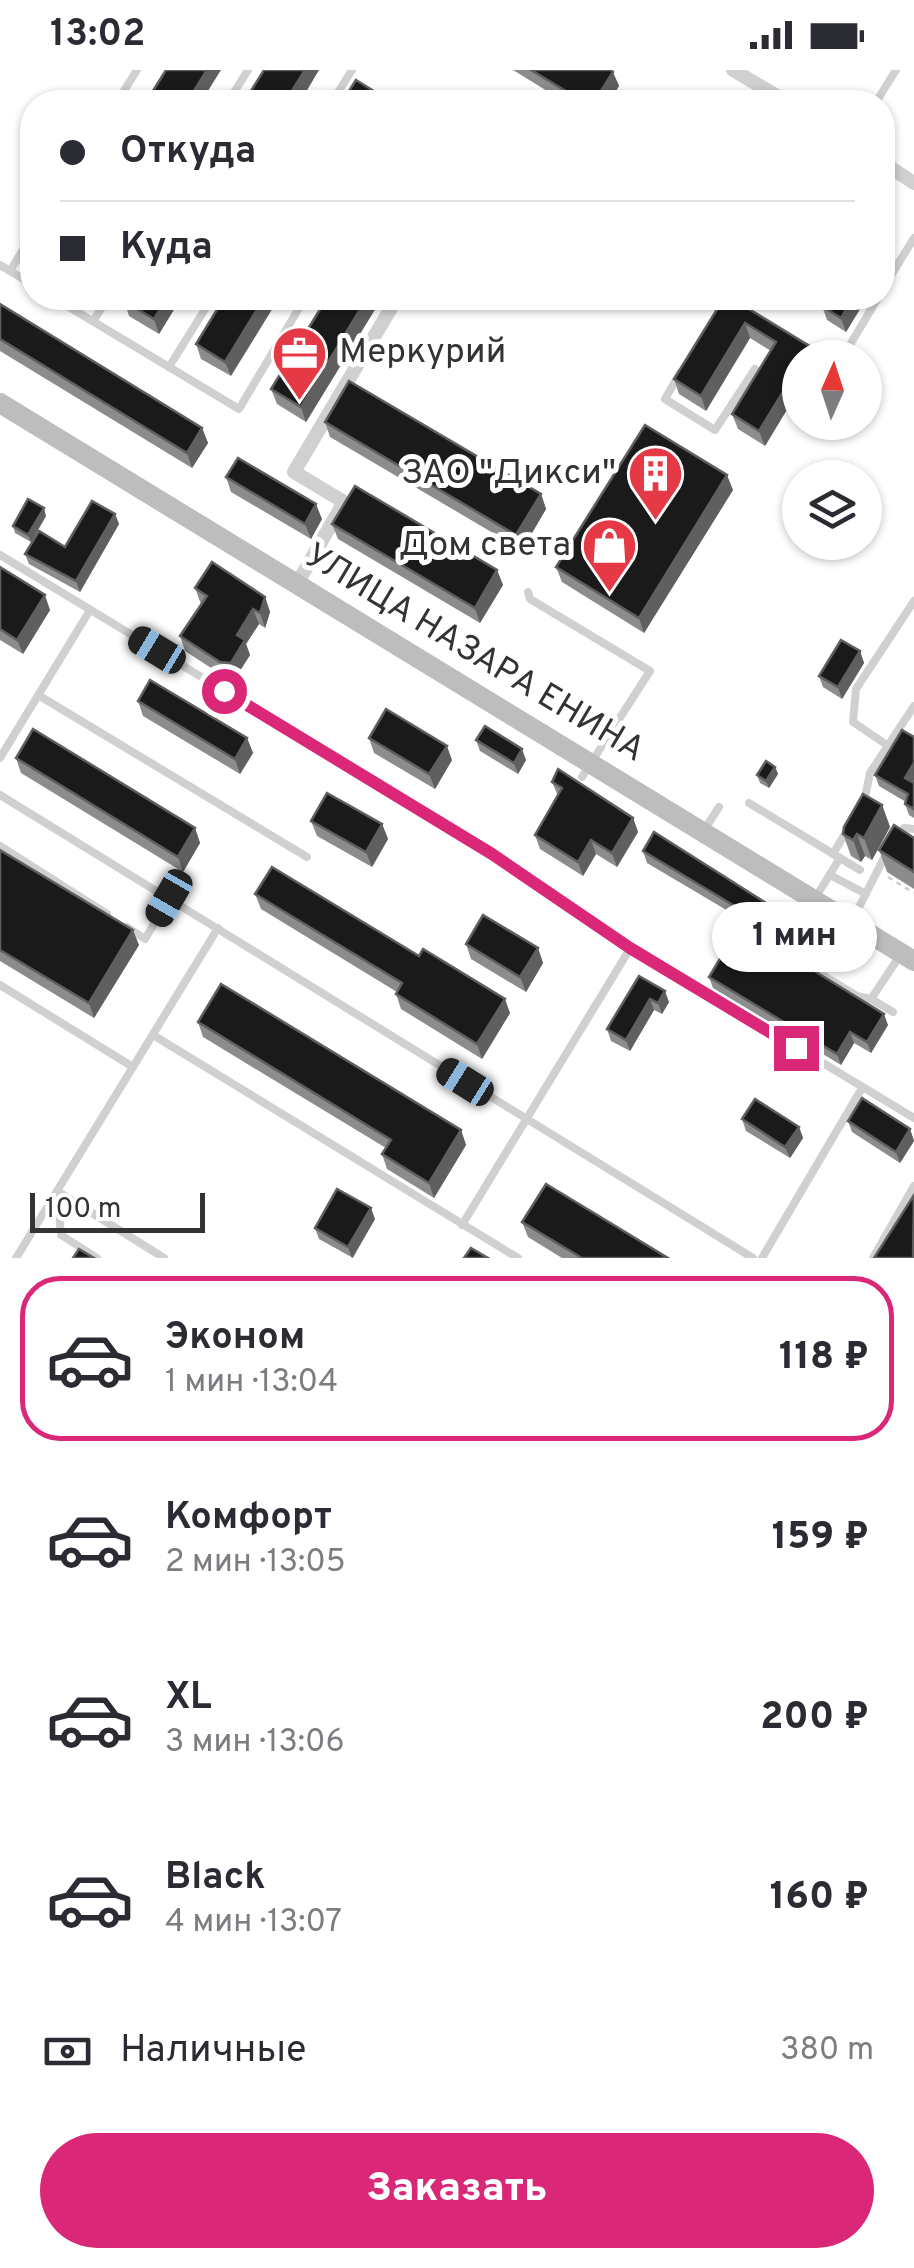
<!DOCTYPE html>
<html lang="ru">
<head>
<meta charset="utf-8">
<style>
  body { margin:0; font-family:Overpass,sans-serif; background:#f7f7f7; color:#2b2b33; height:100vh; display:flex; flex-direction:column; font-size:38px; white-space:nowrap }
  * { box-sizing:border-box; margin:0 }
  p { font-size:32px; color:#7c7c81 }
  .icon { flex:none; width:55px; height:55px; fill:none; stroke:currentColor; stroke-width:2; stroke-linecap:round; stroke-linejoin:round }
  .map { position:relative; height:1188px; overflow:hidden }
  .panel { display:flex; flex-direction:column; background:#fff; flex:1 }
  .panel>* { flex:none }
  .guide { position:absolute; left:20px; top:20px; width:875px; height:220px; border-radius:40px; box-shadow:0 2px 8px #0004; display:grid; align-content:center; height:220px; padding:0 40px; background:#fff }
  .needle { width:65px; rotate:3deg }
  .controls { position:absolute; left:782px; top:270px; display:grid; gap:20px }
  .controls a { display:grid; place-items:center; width:100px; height:100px; border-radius:50%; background:#fff; box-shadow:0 2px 8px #0004; font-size:50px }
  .scale { position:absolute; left:30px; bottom:25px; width:175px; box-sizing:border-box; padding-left:10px; border:5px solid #333; border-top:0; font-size:28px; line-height:35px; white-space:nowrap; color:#333; -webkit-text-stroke:8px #fff; paint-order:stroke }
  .end { position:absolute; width:45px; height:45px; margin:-22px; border:12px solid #db2777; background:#fff; box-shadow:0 0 0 5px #fff }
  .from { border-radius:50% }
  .bubble { position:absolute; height:70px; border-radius:35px; background:#fff; box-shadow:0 2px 8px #0004; font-size:32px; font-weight:800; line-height:70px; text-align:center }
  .car { position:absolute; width:30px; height:60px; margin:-30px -15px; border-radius:12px; box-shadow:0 0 8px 2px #0007; background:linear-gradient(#222 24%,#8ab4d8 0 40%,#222 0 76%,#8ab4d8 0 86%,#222 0) }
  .guide b { display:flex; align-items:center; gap:35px; height:95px; font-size:38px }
  .guide b+b { border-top:2px solid #e1e1e2 }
  .guide i { width:25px; height:25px; background:#2b2b33 }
  ul { padding:18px 0 0; list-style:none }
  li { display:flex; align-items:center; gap:30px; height:165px; margin:0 20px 15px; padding:0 20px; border:5px solid transparent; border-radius:40px }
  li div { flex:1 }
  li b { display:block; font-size:38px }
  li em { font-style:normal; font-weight:800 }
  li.active { border-color:#db2777 }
  li>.icon { width:90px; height:90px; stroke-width:1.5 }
  .pay { display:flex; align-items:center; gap:25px; height:110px; padding:0 40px; font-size:38px }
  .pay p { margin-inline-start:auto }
  .cta { display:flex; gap:20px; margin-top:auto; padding:20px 40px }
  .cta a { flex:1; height:115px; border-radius:60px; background:#db2777; color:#fff; font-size:40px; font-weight:800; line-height:115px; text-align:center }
  .status { display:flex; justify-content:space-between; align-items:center; height:70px; padding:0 50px; background:#fff; direction:ltr }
  .status svg { height:28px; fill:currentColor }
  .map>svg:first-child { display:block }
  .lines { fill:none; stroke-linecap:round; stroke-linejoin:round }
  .path { stroke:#cdcdcd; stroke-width:2.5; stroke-dasharray:5 5; stroke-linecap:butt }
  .lane { stroke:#d0d0d0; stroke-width:8 }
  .street { stroke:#d0d0d0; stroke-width:14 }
  .secondary { stroke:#bdbdbd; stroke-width:20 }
  .wall { fill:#8c8c8c }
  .shaded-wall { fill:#5f5f5f }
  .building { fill:#1a1a1a; stroke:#5f5f5f; stroke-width:2.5 }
  .route { stroke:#db2777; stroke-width:12 }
  .labels { text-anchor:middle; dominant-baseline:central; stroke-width:10; stroke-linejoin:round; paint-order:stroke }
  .poi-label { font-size:35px; fill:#333; stroke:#fff; text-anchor:end }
  .street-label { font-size:35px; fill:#333; stroke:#fff }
</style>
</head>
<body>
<div class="status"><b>13:02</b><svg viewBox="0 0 49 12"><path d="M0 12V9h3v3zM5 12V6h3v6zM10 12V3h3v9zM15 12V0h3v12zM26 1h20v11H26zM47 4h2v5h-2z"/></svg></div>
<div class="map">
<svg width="914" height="1188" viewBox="0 0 914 1188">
  <rect width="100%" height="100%" fill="#fff"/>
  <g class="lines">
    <polyline class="path" points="888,807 914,823"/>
    <g class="lane">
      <polyline points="117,32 137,0"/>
      <polyline points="228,32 248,0"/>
      <polyline points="332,32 352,0"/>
      <polyline points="422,32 423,30"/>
      <polyline points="876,32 896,0"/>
      <polyline points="0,195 32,214"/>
      <polyline points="10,201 32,165"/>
      <polyline points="882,220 914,168"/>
      <polyline points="54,228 169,297 212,228"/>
      <polyline points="93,251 108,228"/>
      <polyline points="806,277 824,288"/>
      <polyline points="842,288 878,228"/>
      <polyline points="169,297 239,339 305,228"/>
      <polyline points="680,303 665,329 715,360 755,299"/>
      <polyline points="0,485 492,783 631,877 914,1048"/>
      <polyline points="528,522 530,529 650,601 582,707"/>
      <polyline points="38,625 307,787"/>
      <polyline points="887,675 853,652 856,619 914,531"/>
      <polyline points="0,688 90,540"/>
      <polyline points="0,725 753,1188"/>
      <polyline points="864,732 870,703 914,636"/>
      <polyline points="749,733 840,788 814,830"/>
      <polyline points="703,762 719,737"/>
      <polyline points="897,765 904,758 914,759"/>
      <polyline points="0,776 107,844"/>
      <polyline points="833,784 849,757"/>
      <polyline points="840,788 860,800"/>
      <polyline points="830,805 866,824"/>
      <polyline points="853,849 885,786"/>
      <polyline points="127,857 145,869 180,810"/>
      <polyline points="788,884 857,926 871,929 899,887"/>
      <polyline points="0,915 133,997"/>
      <polyline points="871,929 893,942"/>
      <polyline points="153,965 518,1188"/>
      <polyline points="57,1121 164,1188"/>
      <polyline points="57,1121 61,1165 97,1188"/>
      <polyline points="462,1155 631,877"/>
      <polyline points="16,1188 218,858"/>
      <polyline points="762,1188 862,1018"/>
      <polyline points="873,1188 914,1116"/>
    </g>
    <g class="street">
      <polyline points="733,0 787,32"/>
      <polyline points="882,92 914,113"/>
      <polyline points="297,514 344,432 294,402 397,228"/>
    </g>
    <polyline class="secondary" points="0,333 914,891"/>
  </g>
  <g class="wall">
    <polygon points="513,0 611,0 619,16 609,32 565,32"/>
    <polygon points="126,228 181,228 159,264 129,246 124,231"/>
    <polygon points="224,228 231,306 201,289 196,274"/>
    <polygon points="327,228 382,228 306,352 277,334 271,319"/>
    <polygon points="724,228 800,288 800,318 765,376 738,359 732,344 771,281 750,268 706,341 679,324 674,309"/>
    <polygon points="866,229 846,262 827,250 822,236"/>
    <polygon points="0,234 202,358 208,373 192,398 0,281"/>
    <polygon points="325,352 541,424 546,439 522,480 330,367"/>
    <polygon points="226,407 322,449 311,469 231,422"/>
    <polygon points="733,420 644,563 562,512 556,497"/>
    <polygon points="115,444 119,454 80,522 29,494 25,484 65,477"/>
    <polygon points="46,446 31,472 15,463 13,456"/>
    <polygon points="332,454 497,500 503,515 480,553 338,469"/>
    <polygon points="0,497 50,540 23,584 0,570"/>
    <polygon points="195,518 265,527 270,542 265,558 259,554 246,574 250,585 236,607 225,607 185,581 180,566 201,534"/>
    <polygon points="860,581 864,593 842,629 823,617 819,606"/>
    <polygon points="138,631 247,668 253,683 240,704 143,646"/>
    <polygon points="914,667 914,710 913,712 914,713 914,748 909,745 905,734 906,732 879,716 875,705"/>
    <polygon points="369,668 452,690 435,719 374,683"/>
    <polygon points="476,670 526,690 518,704 480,681"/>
    <polygon points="16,688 195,758 200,773 183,802 21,703"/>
    <polygon points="775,697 778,704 769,718 760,713 757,705"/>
    <polygon points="552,712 633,748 638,762 617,797 596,784 583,806 540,779 535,765 558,726"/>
    <polygon points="882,735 890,757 872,790 865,786 861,792 851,786 843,764"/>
    <polygon points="311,751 382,754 388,769 372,797 317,766"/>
    <polygon points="914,768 914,819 887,802 879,780"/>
    <polygon points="0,780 139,875 94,948 0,891"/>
    <polygon points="643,781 777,840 782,852 772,867 647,793"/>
    <polygon points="255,824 510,943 482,989 401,939 396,924 397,922 261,839"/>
    <polygon points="466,874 538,878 543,893 526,922 471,889"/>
    <polygon points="639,906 669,932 662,944 654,940 630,981 611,971 607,959"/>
    <polygon points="709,907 888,955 871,983 854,973 841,995 713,918"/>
    <polygon points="198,952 461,1060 466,1075 434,1128 387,1099 382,1084 386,1078 203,967"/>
    <polygon points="742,1049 799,1057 803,1068 790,1088 746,1061"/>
    <polygon points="848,1051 910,1059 914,1071 900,1093 852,1062"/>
    <polygon points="375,1149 353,1188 319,1169 315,1158"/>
    <polygon points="522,1152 668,1188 562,1188 528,1167"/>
  </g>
  <g class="shaded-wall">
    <polygon points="207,0 221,0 201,32 187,32"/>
    <polygon points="305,0 319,0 300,32 285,32"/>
    <polygon points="613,2 619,16 609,32 594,32"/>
    <polygon points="167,228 181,228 159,264 154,249"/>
    <polygon points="264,228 279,228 231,306 225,292"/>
    <polygon points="367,228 382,228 306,352 301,337"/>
    <polygon points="853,228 866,228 866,229 846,262 841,248"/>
    <polygon points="745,253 750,268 706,341 701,326"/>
    <polygon points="811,277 815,288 804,288"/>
    <polygon points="800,294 800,318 765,376 759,361"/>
    <polygon points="202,358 208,373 192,398 187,383"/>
    <polygon points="727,405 733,420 644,563 639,548"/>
    <polygon points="541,424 546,439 522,480 516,465"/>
    <polygon points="316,434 322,449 311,469 305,454"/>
    <polygon points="44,438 46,446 31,472 28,465"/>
    <polygon points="115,444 119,454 80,522 76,511"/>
    <polygon points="497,500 503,515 480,553 475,538"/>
    <polygon points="45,525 50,540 23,584 17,570"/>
    <polygon points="265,527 270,542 265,558 260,543"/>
    <polygon points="253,539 259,554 246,574 250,585 236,607 231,593 237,565"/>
    <polygon points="860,581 864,593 842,629 838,617"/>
    <polygon points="247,668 253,683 240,704 235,689"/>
    <polygon points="447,676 452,690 435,719 429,704"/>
    <polygon points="522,679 526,690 518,704 514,693"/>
    <polygon points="914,693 914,710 909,718 905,708"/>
    <polygon points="775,697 778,704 769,718 766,711"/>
    <polygon points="882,735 890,757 872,790 864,768"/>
    <polygon points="633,748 638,762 617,797 612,783"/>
    <polygon points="382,754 388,769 372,797 366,782"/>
    <polygon points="195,758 200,773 183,802 178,787"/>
    <polygon points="857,764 865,786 861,792 853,770"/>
    <polygon points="591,770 596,784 583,806 578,792"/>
    <polygon points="777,840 782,852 772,867 768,856"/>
    <polygon points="133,860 139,875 94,948 89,933"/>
    <polygon points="538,878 543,893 526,922 520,907"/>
    <polygon points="665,921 669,932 662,944 658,933"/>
    <polygon points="505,929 510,943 482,989 477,974"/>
    <polygon points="650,929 654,940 630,981 626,970"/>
    <polygon points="884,944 888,955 871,983 867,972"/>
    <polygon points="850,962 854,973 841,995 837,984"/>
    <polygon points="799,1057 803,1068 790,1088 785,1077"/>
    <polygon points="910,1059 914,1071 900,1093 896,1082"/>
    <polygon points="461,1060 466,1075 434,1128 429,1113"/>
    <polygon points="371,1138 375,1149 352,1188 348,1177"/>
  </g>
  <g class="building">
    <polygon points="166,0 207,0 187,32 146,32"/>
    <polygon points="264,0 305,0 285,32 244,32"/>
    <polygon points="531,0 611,0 613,2 594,32 584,32"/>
    <polygon points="356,10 385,28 382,32 342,32"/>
    <polygon points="126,228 167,228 154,249 124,231"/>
    <polygon points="224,228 264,228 225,292 196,274"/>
    <polygon points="327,228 367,228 301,337 271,319"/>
    <polygon points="724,228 731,228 811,277 804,288 800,288 800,294 759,361 732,344 776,272 745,253 701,326 674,309"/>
    <polygon points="827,228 853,228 841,248 822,236"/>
    <polygon points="0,234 202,358 187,383 0,269"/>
    <polygon points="349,311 541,424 516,465 325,352"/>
    <polygon points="645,355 727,405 639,548 556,497"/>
    <polygon points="238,388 316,434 305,454 226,407"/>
    <polygon points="355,416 497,500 475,538 332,454"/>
    <polygon points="28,429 44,438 28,465 13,456"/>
    <polygon points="92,431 115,444 76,511 25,484 39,461 65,477"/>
    <polygon points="212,492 265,527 260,543 253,539 237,565 245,570 231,593 220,592 180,566 207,526 195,518"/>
    <polygon points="0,497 45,525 17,570 0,559"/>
    <polygon points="841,570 860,581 838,617 819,606"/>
    <polygon points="150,610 247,668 235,689 138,631"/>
    <polygon points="386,639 447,676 429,704 369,668"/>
    <polygon points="485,656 522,679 514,693 476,670"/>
    <polygon points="33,659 195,758 178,787 16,688"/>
    <polygon points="902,660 914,667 914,693 905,708 914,713 914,739 905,734 908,724 875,705"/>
    <polygon points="766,691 775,697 766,711 757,705"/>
    <polygon points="558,699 633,748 612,783 591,770 578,792 535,765 562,718 552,712"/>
    <polygon points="327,723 382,754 366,782 311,751"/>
    <polygon points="863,724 882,735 864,768 857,764 853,770 843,764 844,757"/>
    <polygon points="894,755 914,768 914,802 879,780"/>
    <polygon points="654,762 777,840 768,856 643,781"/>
    <polygon points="0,780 133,860 89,933 0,880"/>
    <polygon points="272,797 419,886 423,879 505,929 477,974 396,924 402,913 255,824"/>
    <polygon points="483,845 538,878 520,907 466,874"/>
    <polygon points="740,855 884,944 867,972 850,962 837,984 709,907"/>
    <polygon points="639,906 665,921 658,933 650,929 626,970 607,959"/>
    <polygon points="221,914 461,1060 429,1113 382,1084 391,1070 198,952"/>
    <polygon points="862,1028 910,1059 896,1082 848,1051"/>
    <polygon points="755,1029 799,1057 785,1077 742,1049"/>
    <polygon points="546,1114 668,1188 582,1188 522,1152"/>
    <polygon points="337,1119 371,1138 348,1177 315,1158"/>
    <polygon points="914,1125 913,1188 874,1188"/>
    <polygon points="471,1178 488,1188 464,1188"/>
    <polygon points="79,1179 94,1188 73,1188"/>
  </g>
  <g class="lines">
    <polyline class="route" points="224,621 492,784 630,878 796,978"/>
  </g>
  <defs>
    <symbol id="office-pin" viewBox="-11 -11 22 30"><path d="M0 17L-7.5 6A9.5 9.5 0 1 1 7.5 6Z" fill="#e63946" stroke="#fff"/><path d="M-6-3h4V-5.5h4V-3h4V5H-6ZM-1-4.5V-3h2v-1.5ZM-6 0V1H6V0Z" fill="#fff"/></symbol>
    <symbol id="building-pin" viewBox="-11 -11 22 30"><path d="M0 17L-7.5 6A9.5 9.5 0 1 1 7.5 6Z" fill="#e63946" stroke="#fff"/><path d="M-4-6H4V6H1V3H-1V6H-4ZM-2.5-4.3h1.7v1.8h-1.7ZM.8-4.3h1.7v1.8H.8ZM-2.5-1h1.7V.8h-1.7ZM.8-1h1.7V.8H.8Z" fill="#fff"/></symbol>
    <symbol id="shop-pin" viewBox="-11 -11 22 30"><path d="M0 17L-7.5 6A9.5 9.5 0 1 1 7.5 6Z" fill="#e63946" stroke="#fff"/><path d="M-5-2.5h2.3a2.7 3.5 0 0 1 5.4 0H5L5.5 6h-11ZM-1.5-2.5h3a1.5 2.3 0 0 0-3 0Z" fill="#fff"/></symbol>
  </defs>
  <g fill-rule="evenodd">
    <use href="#office-pin" x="268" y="252" width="63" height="86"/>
    <use href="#building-pin" x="624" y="372" width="63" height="86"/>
    <use href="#shop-pin" x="578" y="444" width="63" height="86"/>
  </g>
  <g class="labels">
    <g class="poi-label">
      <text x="339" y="283" text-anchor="start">Меркурий</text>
      <text x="616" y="404">ЗАО "Дикси"</text>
      <text x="571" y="476">Дом света</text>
    </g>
    <g class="street-label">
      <text transform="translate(474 584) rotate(31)">УЛИЦА НАЗАРА ЕНИНА</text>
    </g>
  </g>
</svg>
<div class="controls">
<a><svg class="needle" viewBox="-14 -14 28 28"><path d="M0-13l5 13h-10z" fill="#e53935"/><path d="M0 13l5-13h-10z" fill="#7c7c81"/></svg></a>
<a><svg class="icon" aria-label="layers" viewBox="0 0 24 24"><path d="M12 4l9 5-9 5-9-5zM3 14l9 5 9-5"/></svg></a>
</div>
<div class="scale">100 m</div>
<i class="end from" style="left:224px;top:621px"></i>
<i class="end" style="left:796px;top:978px"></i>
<div class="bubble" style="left:712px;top:832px;width:165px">1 мин</div>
<i class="car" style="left:157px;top:580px;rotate:301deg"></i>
<i class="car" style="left:169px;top:828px;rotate:210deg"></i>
<i class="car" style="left:465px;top:1012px;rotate:302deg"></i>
<div class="guide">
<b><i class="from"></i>Откуда</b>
<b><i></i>Куда</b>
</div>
</div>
<section class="panel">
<ul>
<li class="active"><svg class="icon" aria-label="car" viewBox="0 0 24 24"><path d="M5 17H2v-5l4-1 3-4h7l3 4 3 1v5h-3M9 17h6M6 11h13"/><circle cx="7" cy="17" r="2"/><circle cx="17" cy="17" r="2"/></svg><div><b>Эконом</b><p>1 мин · 13:04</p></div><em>118 ₽</em></li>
<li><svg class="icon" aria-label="car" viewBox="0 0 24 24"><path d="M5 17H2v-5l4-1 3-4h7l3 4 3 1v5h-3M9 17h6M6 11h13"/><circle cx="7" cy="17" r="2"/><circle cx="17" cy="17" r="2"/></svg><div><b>Комфорт</b><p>2 мин · 13:05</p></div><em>159 ₽</em></li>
<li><svg class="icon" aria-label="car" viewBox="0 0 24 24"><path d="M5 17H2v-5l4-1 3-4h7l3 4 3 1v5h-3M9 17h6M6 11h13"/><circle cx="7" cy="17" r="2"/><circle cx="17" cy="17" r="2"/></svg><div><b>XL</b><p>3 мин · 13:06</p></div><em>200 ₽</em></li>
<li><svg class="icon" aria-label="car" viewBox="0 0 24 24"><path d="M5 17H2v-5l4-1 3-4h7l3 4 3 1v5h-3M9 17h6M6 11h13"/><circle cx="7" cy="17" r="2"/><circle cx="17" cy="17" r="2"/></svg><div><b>Black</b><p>4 мин · 13:07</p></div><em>160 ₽</em></li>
</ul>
<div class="pay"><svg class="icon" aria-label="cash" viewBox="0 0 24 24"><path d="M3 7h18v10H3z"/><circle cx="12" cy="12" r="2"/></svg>Наличные<p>380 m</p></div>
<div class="cta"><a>Заказать</a></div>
</section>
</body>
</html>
